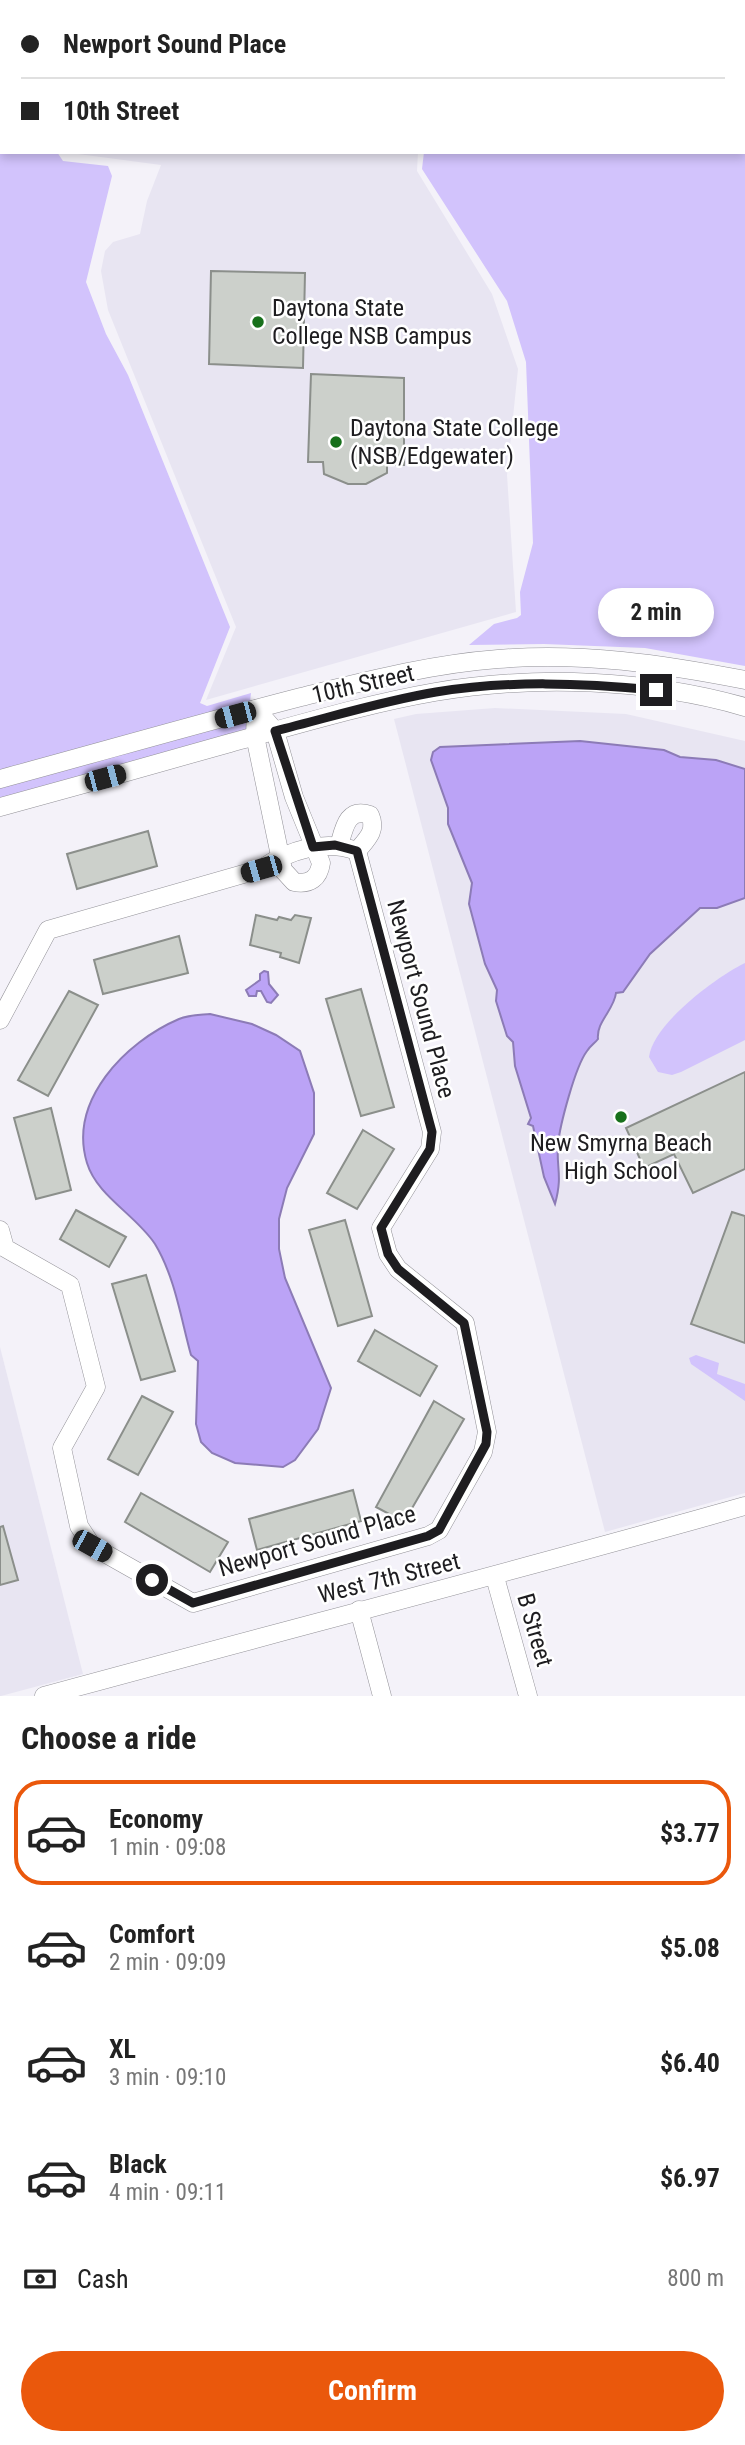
<!DOCTYPE html>
<html lang="en">
<head>
<meta charset="utf-8">
<style>
  body { margin:0; font-family:"Roboto Condensed",sans-serif; background:#f6f6f6; color:#222; height:100vh; display:flex; flex-direction:column; font-size:26px; white-space:nowrap }
  * { box-sizing:border-box; margin:0 }
  p { font-size:23px; color:#767676 }
  .icon { flex:none; width:38px; height:38px; fill:none; stroke:currentColor; stroke-width:2; stroke-linecap:round; stroke-linejoin:round }
  .map { position:relative; height:1696px; overflow:hidden }
  .panel { display:flex; flex-direction:column; background:#fff; flex:1 }
  .panel>* { flex:none }
  .hud { position:absolute; left:0px; top:0px; width:746px; height:154px; box-shadow:0 4px 10px #0003; display:grid; align-content:center; height:154px; padding:0 21px; background:#fff }
  .end { position:absolute; width:32px; height:32px; margin:-16px; border:9px solid #1e1d20; background:#fff; box-shadow:0 0 0 4px #fff }
  .from { border-radius:50% }
  .bubble { position:absolute; height:49px; border-radius:24px; background:#fff; box-shadow:0 4px 10px #0003; font-size:23px; font-weight:700; line-height:49px; text-align:center }
  .car { position:absolute; width:21px; height:42px; margin:-21px -10px; border-radius:9px; box-shadow:0 0 5px 2px #0007; background:linear-gradient(#222 24%,#8ab4d8 0 40%,#222 0 76%,#8ab4d8 0 86%,#222 0) }
  .hud b { display:flex; align-items:center; gap:24px; height:66px; font-size:26px }
  .hud b+b { border-top:2px solid #e0e0e0 }
  .hud i { width:18px; height:18px; background:#222 }
  ul { padding:0; list-style:none }
  li { display:flex; align-items:center; gap:21px; height:105px; margin:0 14px 10px; padding:0 7px; border:4px solid transparent; border-radius:28px }
  li div { flex:1 }
  li b { display:block; font-size:26px }
  li em { font-style:normal; font-weight:700 }
  li.active { border-color:#ea580c }
  li>.icon { width:63px; height:63px; stroke-width:1.5 }
  h2 { padding:0 21px; font-size:32px; line-height:84px }
  .pay { display:flex; align-items:center; gap:18px; height:77px; padding:0 21px; font-size:26px }
  .pay p { margin-inline-start:auto }
  .action { display:flex; gap:14px; margin-top:auto; padding:14px 21px }
  .action a { flex:1; height:80px; border-radius:42px; background:#ea580c; color:#fff; font-size:28px; font-weight:700; line-height:80px; text-align:center }
  .map>svg:first-child { display:block }
  .built { fill:#e8e5f2 }
  .green { fill:#d2c3fc }
  .water { fill:#bba3f6; stroke:#8c7bb6; stroke-width:2 }
  .building { fill:#ccd0cb; stroke:#8b8f8b; stroke-width:2 }
  .lines { fill:none; stroke-linecap:round; stroke-linejoin:round }
  .minor-casing { stroke:#939298; stroke-width:19 }
  .minor { stroke:#fff; stroke-width:18 }
  .route { stroke:#1e1d20; stroke-width:9 }
  .poi-dot { fill:#17701b; stroke:#fff; stroke-width:2.5 }
  .labels { text-anchor:middle; dominant-baseline:central; stroke-width:5; stroke-linejoin:round; paint-order:stroke }
  .poi-label { font-size:24px; fill:#1e1d20; stroke:#fff; text-anchor:start }
  .street-label { font-size:24px; fill:#1e1d20; stroke:#fff }
</style>
</head>
<body>
<div class="map">
<svg width="745" height="1696" viewBox="0 0 745 1696">
  <rect width="100%" height="100%" fill="#f4f2f9"/>
  <g class="built">
    <polygon points="191,0 430,0 189,2"/>
    <polygon points="63,152 418,152 417,171 492,294 518,369 507,475 516,612 206,700 236,627 108,310 101,271 105,251 113,242 140,234 147,201 161,165"/>
    <polygon points="495,708 626,714 745,741 745,1493 605,1532 394,719 416,714"/>
    <polygon points="0,1347 83,1674 1,1696 0,1696"/>
  </g>
  <g class="green">
    <polygon points="0,0 137,0 2,2 2,152 57,152 63,161 108,166 112,176 86,282 106,334 128,375 230,627 200,703 207,706 251,693 250,702 0,771"/>
    <polygon points="436,0 745,0 745,666 645,648 544,644 469,645 494,624 517,618 521,615 520,592 533,543 526,362 507,301 422,169 424,152 744,152 744,2"/>
    <polygon points="249,719 249,730 0,799 0,787"/>
    <path d="M745,963V1040L681,1072L672,1075L658,1072L649,1057C653,1024 716,977 745,963Z"/>
    <polygon points="696,1355 719,1363 717,1374 745,1384 745,1401 691,1364 689,1358"/>
  </g>
  <g class="water">
    <path d="M580,741L664,750L680,757L716,760L745,769V898L717,908H700L650,954L623,992L616,993C614,1010 596,1022 598,1039C595,1043 590,1046 587,1051C575,1067 560,1125 558,1144C556,1168 563,1175 555,1204L544,1177L533,1126L528,1124L531,1118L515,1066L513,1042L507,1036L496,1001L497,990L485,964L469,904L472,883L448,824V808L431,760L433,752L440,747Z"/>
    <polygon points="264,971 268,972 269,984 278,995 271,1003 267,1002 261,991 257,991 256,996 249,996 246,990 260,980 260,974"/>
    <path d="M210,1014L252,1024L276,1035L300,1051L314,1093V1134L287,1188L279,1219V1249L285,1278L331,1388L318,1429L295,1460L283,1467L235,1463L212,1453L201,1442L196,1424L198,1361L191,1355C181,1319 175,1277 155,1244C136,1215 97,1196 87,1163C68,1101 125,1042 179,1019C188,1015 201,1015 210,1014Z"/>
  </g>
  <g class="building">
    <polygon points="211,271 305,273 303,368 209,364"/>
    <polygon points="311,374 404,378 404,465 387,465 387,473 366,484 348,484 324,474 323,462 308,462"/>
    <polygon points="148,831 157,866 77,889 67,854"/>
    <polygon points="256,915 277,920 279,917 291,920 295,915 311,918 299,963 280,957 281,953 250,945"/>
    <polygon points="179,936 188,973 103,994 94,960"/>
    <polygon points="361,989 394,1107 361,1116 326,999"/>
    <polygon points="69,991 98,1005 48,1096 18,1080"/>
    <polygon points="745,1072 745,1169 693,1193 674,1154 644,1168 626,1128"/>
    <polygon points="51,1108 71,1190 36,1199 14,1118"/>
    <polygon points="363,1130 394,1149 357,1209 327,1193"/>
    <polygon points="76,1210 126,1237 109,1267 60,1239"/>
    <polygon points="732,1212 745,1216 745,1343 691,1324"/>
    <polygon points="345,1220 372,1316 338,1326 309,1230"/>
    <polygon points="146,1275 175,1371 141,1380 112,1284"/>
    <polygon points="375,1330 437,1366 420,1396 358,1361"/>
    <polygon points="142,1396 173,1412 138,1475 108,1459"/>
    <polygon points="434,1401 464,1419 404,1522 376,1507"/>
    <polygon points="353,1490 361,1521 257,1550 249,1519"/>
    <polygon points="141,1493 228,1542 210,1572 125,1522"/>
    <polygon points="3,1526 18,1580 0,1585 0,1527"/>
  </g>
  <g class="lines">
    <defs>
      <g id="minor">
        <path d="M256,709L275,731L294,797L321,863C319,878 310,885 294,882L283,870L255,736Z"/>
        <path d="M0,779C100,752 200,723 301,697C366,681 431,664 498,659C582,652 663,664 745,680"/>
        <path d="M0,807C77,786 153,765 230,743C297,725 366,704 435,692C535,675 648,679 745,707"/>
        <path d="M339,846C344,828 347,807 370,815C377,831 367,839 357,851"/>
        <path d="M0,1020L48,930L261,869C289,850 324,839 357,851L432,1132L430,1149L381,1228L388,1254L398,1269L465,1323L487,1432L483,1452L439,1530L428,1536L193,1603L92,1546L79,1526L62,1448L96,1387L70,1285L5,1248L0,1230"/>
        <polyline points="495,1577 528,1696"/>
        <polyline points="359,1610 382,1696"/>
        <path d="M44,1696C278,1632 512,1572 745,1506"/>
      </g>
    </defs>
    <use href="#minor" class="minor-casing"/>
    <use href="#minor" class="minor"/>
  </g>
  <g class="lines">
    <path class="route" d="M152,1580L193,1603L428,1536L439,1530L486,1444L487,1432L464,1323L398,1269L388,1254L381,1228L430,1149L432,1132L357,851L335,845L313,847L275,731C328,718 382,701 436,692C509,680 582,683 656,690"/>
  </g>
  <g class="poi-dot">
    <circle cx="258" cy="322" r="7"/>
    <circle cx="336" cy="442" r="7"/>
    <circle cx="621" cy="1117" r="7"/>
  </g>
  <g class="labels">
    <g class="poi-label">
      <text x="272" y="308">Daytona State<tspan x="272" dy="28">College NSB Campus</tspan></text>
      <text x="350" y="428">Daytona State College<tspan x="350" dy="28">(NSB/Edgewater)</tspan></text>
      <text x="621" y="1143" text-anchor="middle">New Smyrna Beach<tspan x="621" dy="28">High School</tspan></text>
    </g>
    <g class="street-label">
      <text transform="translate(363 684) rotate(-13)">10th Street</text>
      <text transform="translate(421 999) rotate(75)">Newport Sound Place</text>
      <text transform="translate(317 1541) rotate(-16)">Newport Sound Place</text>
      <text transform="translate(389 1578) rotate(-14)">West 7th Street</text>
      <text transform="translate(535 1630) rotate(74)">B Street</text>
    </g>
  </g>
</svg>
<i class="end from" style="left:152px;top:1580px"></i>
<i class="end" style="left:656px;top:690px"></i>
<div class="bubble" style="left:598px;top:588px;width:116px">2 min</div>
<i class="car" style="left:235px;top:715px;rotate:255deg"></i>
<i class="car" style="left:105px;top:778px;rotate:75deg"></i>
<i class="car" style="left:261px;top:869px;rotate:254deg"></i>
<i class="car" style="left:92px;top:1546px;rotate:119deg"></i>
<div class="hud">
<b><i class="from"></i>Newport Sound Place</b>
<b><i></i>10th Street</b>
</div>
</div>
<section class="panel">
<h2>Choose a ride</h2>
<ul>
<li class="active"><svg class="icon" aria-label="car" viewBox="0 0 24 24"><path d="M5 17H2v-5l4-1 3-4h7l3 4 3 1v5h-3M9 17h6M6 11h13"/><circle cx="7" cy="17" r="2"/><circle cx="17" cy="17" r="2"/></svg><div><b>Economy</b><p>1 min · 09:08</p></div><em>$3.77</em></li>
<li><svg class="icon" aria-label="car" viewBox="0 0 24 24"><path d="M5 17H2v-5l4-1 3-4h7l3 4 3 1v5h-3M9 17h6M6 11h13"/><circle cx="7" cy="17" r="2"/><circle cx="17" cy="17" r="2"/></svg><div><b>Comfort</b><p>2 min · 09:09</p></div><em>$5.08</em></li>
<li><svg class="icon" aria-label="car" viewBox="0 0 24 24"><path d="M5 17H2v-5l4-1 3-4h7l3 4 3 1v5h-3M9 17h6M6 11h13"/><circle cx="7" cy="17" r="2"/><circle cx="17" cy="17" r="2"/></svg><div><b>XL</b><p>3 min · 09:10</p></div><em>$6.40</em></li>
<li><svg class="icon" aria-label="car" viewBox="0 0 24 24"><path d="M5 17H2v-5l4-1 3-4h7l3 4 3 1v5h-3M9 17h6M6 11h13"/><circle cx="7" cy="17" r="2"/><circle cx="17" cy="17" r="2"/></svg><div><b>Black</b><p>4 min · 09:11</p></div><em>$6.97</em></li>
</ul>
<div class="pay"><svg class="icon" aria-label="cash" viewBox="0 0 24 24"><path d="M3 7h18v10H3z"/><circle cx="12" cy="12" r="2"/></svg>Cash<p>800 m</p></div>
<div class="action"><a>Confirm</a></div>
</section>
</body>
</html>
